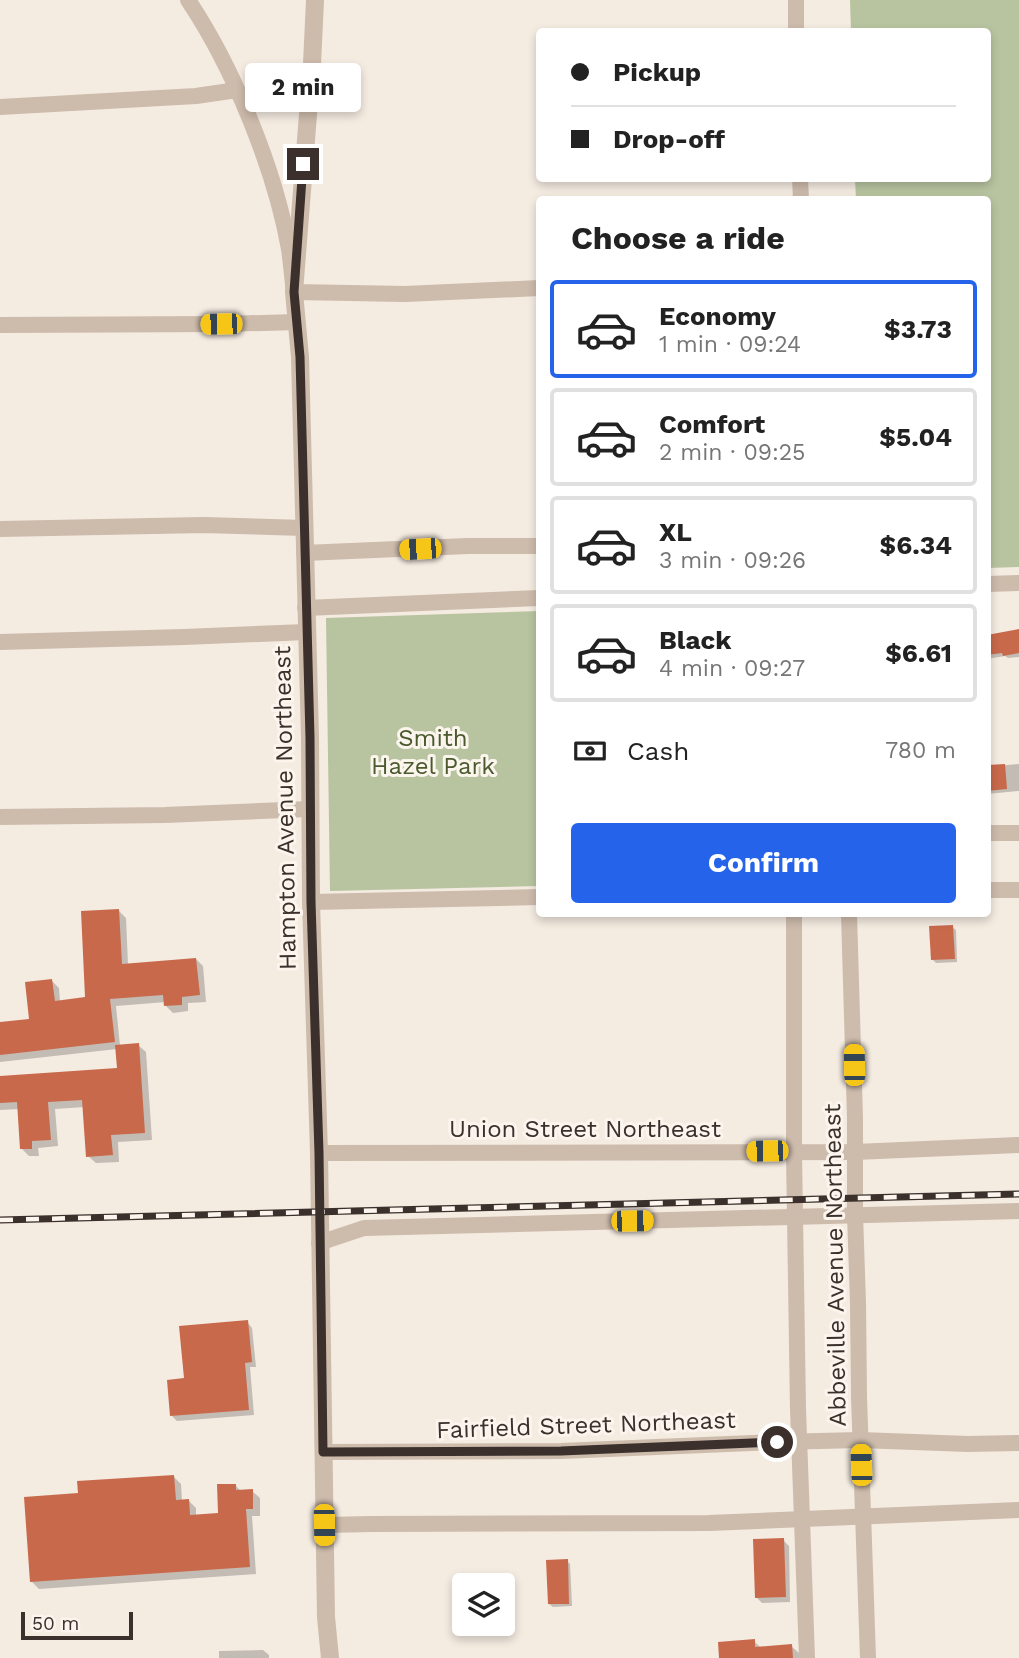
<!DOCTYPE html>
<html lang="en">
<head>
<meta charset="utf-8">
<style>
  body { margin:0; font-family:"Work Sans",sans-serif; background:#f6f6f6; color:#222; height:100vh; display:flex; flex-direction:column; font-size:26px; white-space:nowrap }
  * { box-sizing:border-box; margin:0 }
  p { font-size:23px; color:#767676 }
  .icon { flex:none; width:38px; height:38px; fill:none; stroke:currentColor; stroke-width:2; stroke-linecap:round; stroke-linejoin:round }
  .map { position:relative; flex:1; overflow:hidden }
  .side { position:absolute; left:536px; top:196px; width:455px; height:721px; display:flex; flex-direction:column; background:#fff; border-radius:7px; box-shadow:0 4px 10px #0003 }
  .side>* { flex:none }
  .guide { position:absolute; left:536px; top:28px; width:455px; height:154px; border-radius:7px; box-shadow:0 4px 10px #0003; display:grid; align-content:center; height:154px; padding:0 35px; background:#fff }
  .fabs { position:absolute; left:452px; top:1573px; display:grid; gap:14px }
  .fabs a { display:grid; place-items:center; width:63px; height:63px; border-radius:7px; background:#fff; box-shadow:0 4px 10px #0003; font-size:35px }
  .scale { position:absolute; left:21px; bottom:18px; width:112px; box-sizing:border-box; padding-left:7px; border:4px solid #3b302b; border-top:0; font-size:19px; line-height:24px; white-space:nowrap; color:#3b302b; -webkit-text-stroke:5px #fbf5ee; paint-order:stroke }
  .end { position:absolute; width:32px; height:32px; margin:-16px; border:9px solid #3b302b; background:#fff; box-shadow:0 0 0 4px #fff }
  .from { border-radius:50% }
  .bubble { position:absolute; height:49px; border-radius:7px; background:#fff; box-shadow:0 4px 10px #0003; font-size:23px; font-weight:700; line-height:49px; text-align:center }
  .car { position:absolute; width:21px; height:42px; margin:-21px -10px; border-radius:9px; box-shadow:0 0 5px 2px #0007; background:linear-gradient(#f5c518 24%,#345 0 40%,#f5c518 0 76%,#345 0 86%,#f5c518 0) }
  .guide b { display:flex; align-items:center; gap:24px; height:66px; font-size:26px }
  .guide b+b { border-top:2px solid #e0e0e0 }
  .guide i { width:18px; height:18px; background:#222 }
  ul { padding:0; list-style:none }
  li { display:flex; align-items:center; gap:21px; height:98px; margin:0 14px 10px; padding:0 21px; border:4px solid #e0e0e0; border-radius:7px }
  li div { flex:1 }
  li b { display:block; font-size:26px }
  li em { font-style:normal; font-weight:700 }
  li.selected { border-color:#2563eb }
  li>.icon { width:63px; height:63px; stroke-width:1.5 }
  h2 { padding:0 35px; font-size:32px; line-height:84px }
  .pay { display:flex; align-items:center; gap:18px; height:77px; padding:0 35px; font-size:26px }
  .pay p { margin-inline-start:auto }
  .action { display:flex; gap:14px; margin-top:auto; padding:14px 35px }
  .action a { flex:1; height:80px; border-radius:7px; background:#2563eb; color:#fff; font-size:28px; font-weight:700; line-height:80px; text-align:center }
  .map>svg:first-child { display:block }
  .green { fill:#b8c4a0 }
  .shadow { fill:#0003 }
  .building { fill:#c8694b }
  .lines { fill:none; stroke-linecap:round; stroke-linejoin:round }
  .minor { stroke:#cdbbac; stroke-width:16 }
  .tertiary { stroke:#cdbbac; stroke-width:18 }
  .rail-casing { stroke:#3b302b; stroke-width:7 }
  .rail { stroke:#fbf5ee; stroke-width:4.5; stroke-dasharray:13; stroke-linecap:butt }
  .route { stroke:#3b302b; stroke-width:9 }
  .labels { text-anchor:middle; dominant-baseline:central; stroke-width:6; stroke-linejoin:round; paint-order:stroke }
  .park-label { font-size:24px; fill:#4a5a2e; stroke:#fbf5ee }
  .street-label { font-size:24px; fill:#3b302b; stroke:#fbf5ee }
</style>
</head>
<body>
<div class="map">
<svg width="1019" height="1658" viewBox="0 0 1019 1658">
  <rect width="100%" height="100%" fill="#f4ebe1"/>
  <g class="green">
    <polygon points="850,0 1019,0 1019,567 987,568 987,200 856,199 855,179 987,178 987,32 851,31"/>
    <polygon points="539,611 539,886 330,891 326,618"/>
  </g>
  <g class="shadow">
    <polygon points="1019,631 1019,657 1008,658 1005,656 987,659 987,637"/>
    <polygon points="1019,764 1019,791 987,794 987,767"/>
    <polygon points="119,911 126,918 128,965 196,959 203,966 206,1002 188,1003 188,1011 173,1013 166,1006 166,1002 116,1006 120,1046 138,1045 146,1052 152,1140 118,1142 119,1162 96,1163 88,1156 85,1107 55,1109 58,1146 38,1148 39,1156 29,1156 22,1149 19,1109 0,1110 0,1078 119,1070 117,1049 0,1062 0,1024 31,1020 52,981 59,988 60,1002 87,999"/>
    <polygon points="952,927 956,930 957,962 936,963 933,960"/>
    <polygon points="247,1322 252,1328 256,1367 250,1367 254,1415 177,1421 171,1415 186,1380"/>
    <polygon points="174,1477 181,1484 182,1501 189,1501 196,1508 196,1516 219,1515 235,1485 241,1491 252,1491 260,1498 260,1516 252,1516 256,1574 39,1589 32,1582 80,1495"/>
    <polygon points="783,1540 789,1546 790,1602 762,1603 756,1597"/>
    <polygon points="567,1561 570,1564 572,1606 553,1607 549,1604"/>
    <polygon points="754,1641 761,1648 791,1646 799,1653 799,1658 721,1658"/>
    <polygon points="263,1650 269,1655 269,1658 219,1658 219,1651"/>
  </g>
  <g class="building">
    <polygon points="1019,629 1019,653 1003,656 1002,653 987,655 987,635"/>
    <polygon points="1005,764 1007,789 987,791 987,765"/>
    <polygon points="119,909 122,964 196,958 200,995 182,997 182,1005 164,1006 163,995 110,999 115,1042 0,1055 0,1022 29,1019 25,982 52,979 55,1001 85,997 81,911"/>
    <polygon points="953,925 955,959 931,960 929,926"/>
    <polygon points="139,1043 145,1133 111,1135 113,1155 86,1157 82,1100 48,1102 51,1140 32,1141 32,1149 20,1149 17,1102 0,1103 0,1076 117,1068 115,1045"/>
    <polygon points="248,1320 252,1362 245,1363 249,1410 170,1416 167,1380 184,1378 179,1326"/>
    <polygon points="174,1475 176,1500 189,1499 190,1515 218,1513 217,1484 236,1484 236,1490 253,1489 253,1509 246,1509 250,1567 30,1582 24,1497 78,1493 77,1481"/>
    <polygon points="784,1538 786,1597 755,1598 753,1539"/>
    <polygon points="568,1559 569,1604 548,1604 546,1560"/>
    <polygon points="755,1639 755,1647 792,1644 793,1658 719,1658 718,1642"/>
  </g>
  <g class="lines">
    <g class="minor">
      <path d="M188,0C233,67 275,169 289,249C291,263 292,278 294,292L405,294L539,288"/>
      <polyline points="796,0 796,32"/>
      <polyline points="0,107 196,96 237,90"/>
      <polyline points="800,178 801,200"/>
      <polyline points="0,325 221,324 297,322"/>
      <polyline points="0,529 203,525 304,528"/>
      <polyline points="304,553 468,546 539,546"/>
      <polyline points="987,584 1019,583"/>
      <polyline points="305,608 539,598"/>
      <polyline points="0,642 184,637 306,632"/>
      <polyline points="0,817 165,815 310,809"/>
      <polyline points="987,833 1019,833"/>
      <polyline points="987,890 1019,890"/>
      <polyline points="311,902 539,897"/>
      <polyline points="794,914 794,1152 798,1409 807,1658"/>
      <polyline points="849,914 855,1118 855,1214 858,1303 859,1397 868,1658"/>
      <polyline points="319,1153 855,1152 1019,1145"/>
      <polyline points="319,1243 364,1228 1019,1211"/>
      <polyline points="323,1452 561,1451 777,1442 860,1440 968,1444 1019,1443"/>
      <polyline points="324,1525 372,1524 709,1523 1019,1510"/>
    </g>
    <polyline class="tertiary" points="315,0 312,64 294,292 300,357 310,738 311,902 319,1153 326,1617 330,1658"/>
    <defs>
      <polyline id="rail" points="0,1220 1019,1194"/>
    </defs>
    <use href="#rail" class="rail-casing"/>
    <use href="#rail" class="rail"/>
  </g>
  <g class="lines">
    <polyline class="route" points="303,164 294,292 300,357 310,738 311,902 319,1153 323,1452 561,1451 777,1442"/>
  </g>
  <g class="labels">
    <g class="park-label">
      <text x="433" y="738">Smith<tspan x="433" dy="28">Hazel Park</tspan></text>
    </g>
    <g class="street-label">
      <text transform="translate(285 808) rotate(-91)">Hampton Avenue Northeast</text>
      <text x="585" y="1129">Union Street Northeast</text>
      <text transform="translate(835 1265) rotate(-91)">Abbeville Avenue Northeast</text>
      <text transform="translate(586 1425) rotate(-2)">Fairfield Street Northeast</text>
    </g>
  </g>
</svg>
<div class="fabs">
<a><svg class="icon" aria-label="layers" viewBox="0 0 24 24"><path d="M12 4l9 5-9 5-9-5zM3 14l9 5 9-5"/></svg></a>
</div>
<div class="scale">50 m</div>
<i class="end from" style="left:777px;top:1442px"></i>
<i class="end" style="left:303px;top:164px"></i>
<div class="bubble" style="left:245px;top:63px;width:116px">2 min</div>
<i class="car" style="left:221px;top:324px;rotate:269deg"></i>
<i class="car" style="left:420px;top:549px;rotate:267deg"></i>
<i class="car" style="left:854px;top:1065px;rotate:359deg"></i>
<i class="car" style="left:767px;top:1151px;rotate:269deg"></i>
<i class="car" style="left:632px;top:1221px;rotate:89deg"></i>
<i class="car" style="left:861px;top:1465px;rotate:358deg"></i>
<i class="car" style="left:324px;top:1525px;rotate:179deg"></i>
<div class="guide">
<b><i class="from"></i>Pickup</b>
<b><i></i>Drop-off</b>
</div>
<section class="side">
<h2>Choose a ride</h2>
<ul>
<li class="selected"><svg class="icon" aria-label="car" viewBox="0 0 24 24"><path d="M5 17H2v-5l4-1 3-4h7l3 4 3 1v5h-3M9 17h6M6 11h13"/><circle cx="7" cy="17" r="2"/><circle cx="17" cy="17" r="2"/></svg><div><b>Economy</b><p>1 min · 09:24</p></div><em>$3.73</em></li>
<li><svg class="icon" aria-label="car" viewBox="0 0 24 24"><path d="M5 17H2v-5l4-1 3-4h7l3 4 3 1v5h-3M9 17h6M6 11h13"/><circle cx="7" cy="17" r="2"/><circle cx="17" cy="17" r="2"/></svg><div><b>Comfort</b><p>2 min · 09:25</p></div><em>$5.04</em></li>
<li><svg class="icon" aria-label="car" viewBox="0 0 24 24"><path d="M5 17H2v-5l4-1 3-4h7l3 4 3 1v5h-3M9 17h6M6 11h13"/><circle cx="7" cy="17" r="2"/><circle cx="17" cy="17" r="2"/></svg><div><b>XL</b><p>3 min · 09:26</p></div><em>$6.34</em></li>
<li><svg class="icon" aria-label="car" viewBox="0 0 24 24"><path d="M5 17H2v-5l4-1 3-4h7l3 4 3 1v5h-3M9 17h6M6 11h13"/><circle cx="7" cy="17" r="2"/><circle cx="17" cy="17" r="2"/></svg><div><b>Black</b><p>4 min · 09:27</p></div><em>$6.61</em></li>
</ul>
<div class="pay"><svg class="icon" aria-label="cash" viewBox="0 0 24 24"><path d="M3 7h18v10H3z"/><circle cx="12" cy="12" r="2"/></svg>Cash<p>780 m</p></div>
<div class="action"><a>Confirm</a></div>
</section>
</div>
</body>
</html>
